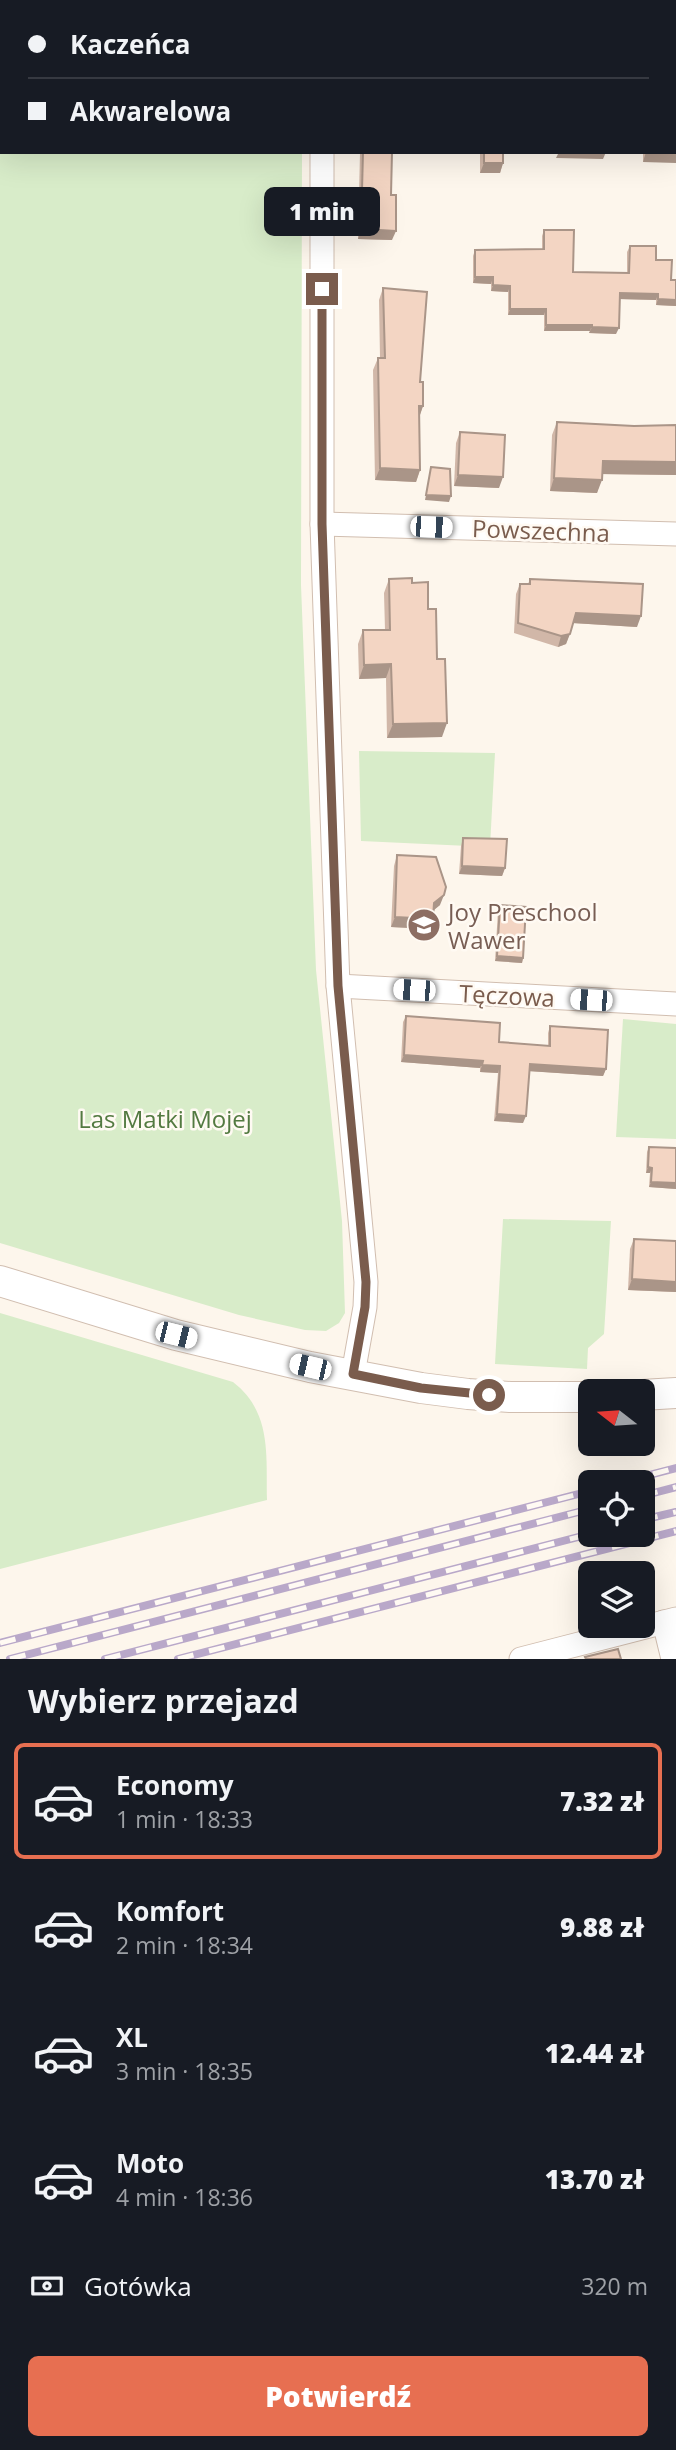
<!DOCTYPE html>
<html lang="pl">
<head>
<meta charset="utf-8">
<style>
  body { margin:0; font-family:"Open Sans",sans-serif; background:#20242c; color:#f1f3f6; height:100vh; display:flex; flex-direction:column; font-size:26px; white-space:nowrap }
  * { box-sizing:border-box; margin:0 }
  p { font-size:23px; color:#9ea1a6 }
  .icon { flex:none; width:38px; height:38px; fill:none; stroke:currentColor; stroke-width:2; stroke-linecap:round; stroke-linejoin:round }
  .map { position:relative; height:1659px; overflow:hidden }
  .sheet { display:flex; flex-direction:column; background:#171b24; flex:1 }
  .sheet>* { flex:none }
  .hud { position:absolute; left:0px; top:0px; width:677px; height:154px; box-shadow:0 7px 28px #0002; display:grid; align-content:center; height:154px; padding:0 28px; background:#171b24 }
  .needle { width:46px; rotate:287deg }
  .fabs { position:absolute; left:578px; top:1379px; display:grid; gap:14px }
  .fabs a { display:grid; place-items:center; width:77px; height:77px; border-radius:10px; background:#171b24; box-shadow:0 7px 28px #0002; font-size:35px }
  .end { position:absolute; width:32px; height:32px; margin:-16px; border:9px solid #7a5c4d; background:#fff; box-shadow:0 0 0 4px #fff }
  .from { border-radius:50% }
  .bubble { position:absolute; height:49px; border-radius:10px; background:#171b24; box-shadow:0 7px 28px #0002; font-size:23px; font-weight:800; line-height:49px; text-align:center }
  .car { position:absolute; width:21px; height:42px; margin:-21px -10px; border-radius:9px; box-shadow:0 0 5px 2px #0007; background:linear-gradient(#fff 24%,#345 0 40%,#fff 0 76%,#345 0 86%,#fff 0) }
  .hud b { display:flex; align-items:center; gap:24px; height:66px; font-size:26px }
  .hud b+b { border-top:2px solid #363941 }
  .hud i { width:18px; height:18px; background:#f1f3f6 }
  ul { padding:0; list-style:none }
  li { display:flex; align-items:center; gap:21px; height:116px; margin:0 14px 10px; padding:0 14px; border:4px solid transparent; border-radius:10px }
  li div { flex:1 }
  li b { display:block; font-size:26px }
  li em { font-style:normal; font-weight:800 }
  li.on { border-color:#e76f51 }
  li>.icon { width:63px; height:63px; stroke-width:1.5 }
  h2 { padding:0 28px; font-size:32px; line-height:84px }
  .pay { display:flex; align-items:center; gap:18px; height:77px; padding:0 28px; font-size:26px }
  .pay p { margin-inline-start:auto }
  .primary-button { display:flex; gap:14px; margin-top:auto; padding:14px 28px }
  .primary-button a { flex:1; height:80px; border-radius:10px; background:#e76f51; color:#fff; font-size:28px; font-weight:800; line-height:80px; text-align:center }
  .map>svg:first-child { display:block }
  .green { fill:#d8ecc9 }
  .lines { fill:none; stroke-linecap:round; stroke-linejoin:round }
  .minor-casing { stroke:#d1beb0; stroke-width:25 }
  .tertiary-casing { stroke:#d1beb0; stroke-width:32 }
  .minor { stroke:#fff; stroke-width:23 }
  .tertiary { stroke:#fff; stroke-width:30 }
  .rail-casing { stroke:#b9a8c9; stroke-width:8 }
  .rail { stroke:#fffaf3; stroke-width:5; stroke-dasharray:16; stroke-linecap:butt }
  .wall { fill:#d1b7a8 }
  .shaded-wall { fill:#aa9588 }
  .building { fill:#f3d5c3; stroke:#aa9588; stroke-width:2 }
  .route { stroke:#7a5c4d; stroke-width:9 }
  .labels { text-anchor:middle; dominant-baseline:central; stroke-width:5; stroke-linejoin:round; paint-order:stroke }
  .street-label { font-size:24px; fill:#7a5c4d; stroke:#fffaf3 }
  .education-label { font-size:24px; fill:#785e54; stroke:#fffaf3; text-anchor:start }
  .park-label { font-size:24px; fill:#537a41; stroke:#fffaf3 }
</style>
</head>
<body>
<div class="map">
<svg width="676" height="1659" viewBox="0 0 676 1659">
  <rect width="100%" height="100%" fill="#fdf6ec"/>
  <g class="green">
    <polygon points="0,74 2,152 302,152 301,585 316,970 342,1221 345,1313 339,1323 326,1331 305,1330 239,1315 0,1243"/>
    <polygon points="359,751 495,753 490,847 361,841"/>
    <polygon points="623,1019 676,1024 676,1139 616,1137"/>
    <polygon points="503,1219 611,1221 604,1334 588,1348 587,1369 495,1364"/>
    <path d="M0,1313L233,1382C272,1412 266,1455 267,1500L0,1569Z"/>
  </g>
  <g class="lines">
    <defs>
      <g id="minor">
        <polyline points="323,2 324,0"/>
        <polyline points="0,58 2,58"/>
        <polyline points="322,152 322,524 338,986 366,1282 365,1307 353,1374"/>
        <polyline points="322,524 676,534"/>
        <polyline points="338,986 676,1004"/>
        <polyline points="664,1622 673,1659"/>
        <polyline points="521,1659 676,1619"/>
      </g>
      <g id="tertiary">
        <polyline points="0,1281 176,1335 310,1367 421,1388 468,1394 510,1397 590,1397"/>
        <polyline points="642,1395 676,1393"/>
      </g>
    </defs>
    <use href="#minor" class="minor-casing"/>
    <use href="#tertiary" class="tertiary-casing"/>
    <use href="#minor" class="minor"/>
    <use href="#tertiary" class="tertiary"/>
    <defs>
      <g id="rail">
        <polyline points="622,1482 676,1468"/>
        <polyline points="642,1496 676,1487"/>
        <polyline points="642,1520 676,1512"/>
        <polyline points="0,1643 590,1491"/>
        <polyline points="10,1659 590,1509"/>
        <polyline points="105,1659 590,1534"/>
        <polyline points="178,1659 676,1531"/>
      </g>
    </defs>
    <use href="#rail" class="rail-casing"/>
    <use href="#rail" class="rail"/>
  </g>
  <g class="wall">
    <polygon points="360,152 392,152 391,195 392,240 358,239"/>
    <polygon points="480,152 503,152 503,163 500,173 480,173"/>
    <polygon points="643,152 676,152 643,162"/>
    <polygon points="544,230 573,272 627,273 627,252 630,246 656,260 671,280 676,280 676,306 656,305 656,300 620,299 616,334 589,333 590,331 544,331 544,315 508,315 508,292 491,291 491,284 473,283 473,256 475,250 542,249 542,236"/>
    <polygon points="383,288 420,382 423,406 419,417 420,470 416,482 375,480 373,370 378,358 380,358 379,300"/>
    <polygon points="557,422 676,475 602,474 597,493 550,491 552,435"/>
    <polygon points="460,432 499,488 454,486 456,443"/>
    <polygon points="389,579 412,583 428,609 437,659 442,737 387,738 386,678 359,679 358,644 363,630 385,630 384,593"/>
    <polygon points="530,579 637,627 573,623 566,644 558,647 514,633 516,594 520,584 528,584"/>
    <polygon points="463,838 505,868 502,876 459,874 461,846"/>
    <polygon points="397,855 440,905 434,910 433,919 430,929 391,927 394,866"/>
    <polygon points="500,905 523,958 522,963 495,961 498,910"/>
    <polygon points="406,1016 499,1042 548,1046 548,1033 550,1026 606,1069 603,1076 529,1071 523,1123 494,1121 498,1073 480,1072 480,1068 401,1062 403,1022"/>
    <polygon points="649,1147 676,1148 676,1189 649,1187 650,1173 646,1173 647,1152"/>
    <polygon points="634,1239 676,1241 676,1292 628,1290 630,1249"/>
  </g>
  <g class="shaded-wall">
    <polygon points="559,152 606,152 603,159 556,158"/>
    <polygon points="646,152 676,153 676,163 643,162"/>
    <polygon points="484,163 503,163 500,173 480,173"/>
    <polygon points="361,229 396,231 392,240 358,239"/>
    <polygon points="475,277 493,277 491,284 473,283"/>
    <polygon points="493,285 510,286 508,292 491,291"/>
    <polygon points="620,293 658,294 656,300 618,299"/>
    <polygon points="658,299 676,300 676,306 656,305"/>
    <polygon points="510,309 546,309 544,315 508,315"/>
    <polygon points="546,325 592,325 590,331 544,331"/>
    <polygon points="592,327 619,328 616,334 589,333"/>
    <polygon points="419,406 423,406 419,418"/>
    <polygon points="603,461 676,462 676,475 598,474"/>
    <polygon points="380,468 420,470 416,482 375,480"/>
    <polygon points="458,475 503,477 499,488 454,486"/>
    <polygon points="554,478 602,480 597,493 550,491"/>
    <polygon points="426,495 451,496 449,502 425,500"/>
    <polygon points="576,613 641,616 637,627 572,623"/>
    <polygon points="570,634 566,644 558,647 561,636"/>
    <polygon points="391,664 386,678 359,679 364,665"/>
    <polygon points="447,723 442,737 387,738 393,724"/>
    <polygon points="462,866 505,868 502,876 459,874"/>
    <polygon points="444,895 440,905 430,913 434,903"/>
    <polygon points="395,917 433,919 430,929 391,927"/>
    <polygon points="497,956 523,958 522,963 495,961"/>
    <polygon points="404,1055 483,1061 480,1068 401,1062"/>
    <polygon points="530,1064 606,1069 603,1076 527,1071"/>
    <polygon points="482,1065 500,1066 498,1073 480,1072"/>
    <polygon points="497,1114 526,1116 523,1123 494,1121"/>
    <polygon points="648,1167 652,1168 650,1173 646,1173"/>
    <polygon points="651,1182 676,1183 676,1189 649,1187"/>
    <polygon points="632,1279 676,1282 676,1292 628,1290"/>
  </g>
  <g class="building">
    <rect x="159" y="0" width="41" height="2"/>
    <rect x="412" y="0" width="36" height="2"/>
    <rect x="514" y="0" width="31" height="2"/>
    <rect x="613" y="0" width="50" height="2"/>
    <polygon points="363,152 392,152 391,195 396,195 396,231 361,229"/>
    <rect x="484" y="152" width="19" height="11"/>
    <polygon points="544,230 574,230 573,272 629,273 630,246 656,246 656,260 672,260 671,280 676,280 676,300 658,299 658,294 620,293 619,328 592,327 592,325 546,325 546,309 510,309 510,286 493,285 493,277 475,277 475,250 544,249"/>
    <polygon points="383,288 427,292 420,382 423,382 423,406 419,406 420,470 380,468 378,358 385,358"/>
    <polygon points="557,422 634,426 676,425 676,462 603,461 602,480 554,478"/>
    <polygon points="460,432 505,435 503,477 458,475"/>
    <polygon points="431,467 450,469 451,496 426,495"/>
    <polygon points="412,578 412,583 428,582 428,609 436,609 437,659 445,659 447,723 393,724 391,664 364,665 363,630 390,630 389,579"/>
    <polygon points="530,579 643,584 641,616 576,613 570,634 561,636 518,623 520,584 530,584"/>
    <polygon points="463,838 507,839 505,868 462,866"/>
    <polygon points="397,855 436,857 446,887 444,895 434,903 433,919 395,917"/>
    <polygon points="500,905 526,907 523,958 497,956"/>
    <polygon points="406,1016 500,1023 499,1042 550,1046 550,1026 608,1030 606,1069 530,1064 526,1116 497,1114 500,1066 482,1065 483,1061 404,1055"/>
    <polygon points="649,1147 676,1148 676,1183 651,1182 652,1168 648,1167"/>
    <polygon points="634,1239 676,1241 676,1282 632,1279"/>
    <polygon points="618,1649 621,1659 586,1659 585,1657"/>
  </g>
  <g class="lines">
    <polyline class="route" points="322,289 322,524 338,986 366,1282 365,1307 353,1374 421,1388 489,1395"/>
  </g>
  <defs>
    <symbol id="school-disc" viewBox="-11 -11 22 22"><circle r="9.5" fill="#8d6e63" stroke="#fffaf3"/><path d="M0-5L7-2L0 1L-7-2ZM-4 1L0 2.5L4 1V4Q0 6-4 4Z" fill="#fff"/></symbol>
  </defs>
  <g fill-rule="evenodd">
    <use href="#school-disc" x="405" y="906" width="38" height="38"/>
  </g>
  <g class="labels">
    <g class="street-label">
      <text transform="translate(541 530) rotate(2)">Powszechna</text>
      <text transform="translate(507 995) rotate(3)">Tęczowa</text>
    </g>
    <g class="education-label">
      <text x="448" y="911">Joy Preschool<tspan x="448" dy="28">Wawer</tspan></text>
    </g>
    <g class="park-label">
      <text x="165" y="1118">Las Matki Mojej</text>
    </g>
  </g>
</svg>
<div class="fabs">
<a><svg class="needle" viewBox="-14 -14 28 28"><path d="M0-13l5 13h-10z" fill="#e53935"/><path d="M0 13l5-13h-10z" fill="#9ea1a6"/></svg></a>
<a><svg class="icon" aria-label="locate" viewBox="0 0 24 24"><circle cx="12" cy="12" r="6"/><path d="M12 2v4M12 18v4M2 12h4M18 12h4"/></svg></a>
<a><svg class="icon" aria-label="layers" viewBox="0 0 24 24"><path d="M12 4l9 5-9 5-9-5zM3 14l9 5 9-5"/></svg></a>
</div>
<i class="end from" style="left:489px;top:1395px"></i>
<i class="end" style="left:322px;top:289px"></i>
<div class="bubble" style="left:264px;top:187px;width:116px">1 min</div>
<i class="car" style="left:431px;top:527px;rotate:92deg"></i>
<i class="car" style="left:414px;top:990px;rotate:273deg"></i>
<i class="car" style="left:591px;top:1000px;rotate:273deg"></i>
<i class="car" style="left:176px;top:1335px;rotate:104deg"></i>
<i class="car" style="left:310px;top:1367px;rotate:283deg"></i>
<div class="hud">
<b><i class="from"></i>Kaczeńca</b>
<b><i></i>Akwarelowa</b>
</div>
</div>
<section class="sheet">
<h2>Wybierz przejazd</h2>
<ul>
<li class="on"><svg class="icon" aria-label="car" viewBox="0 0 24 24"><path d="M5 17H2v-5l4-1 3-4h7l3 4 3 1v5h-3M9 17h6M6 11h13"/><circle cx="7" cy="17" r="2"/><circle cx="17" cy="17" r="2"/></svg><div><b>Economy</b><p>1 min · 18:33</p></div><em>7.32 zł</em></li>
<li><svg class="icon" aria-label="car" viewBox="0 0 24 24"><path d="M5 17H2v-5l4-1 3-4h7l3 4 3 1v5h-3M9 17h6M6 11h13"/><circle cx="7" cy="17" r="2"/><circle cx="17" cy="17" r="2"/></svg><div><b>Komfort</b><p>2 min · 18:34</p></div><em>9.88 zł</em></li>
<li><svg class="icon" aria-label="car" viewBox="0 0 24 24"><path d="M5 17H2v-5l4-1 3-4h7l3 4 3 1v5h-3M9 17h6M6 11h13"/><circle cx="7" cy="17" r="2"/><circle cx="17" cy="17" r="2"/></svg><div><b>XL</b><p>3 min · 18:35</p></div><em>12.44 zł</em></li>
<li><svg class="icon" aria-label="car" viewBox="0 0 24 24"><path d="M5 17H2v-5l4-1 3-4h7l3 4 3 1v5h-3M9 17h6M6 11h13"/><circle cx="7" cy="17" r="2"/><circle cx="17" cy="17" r="2"/></svg><div><b>Moto</b><p>4 min · 18:36</p></div><em>13.70 zł</em></li>
</ul>
<div class="pay"><svg class="icon" aria-label="cash" viewBox="0 0 24 24"><path d="M3 7h18v10H3z"/><circle cx="12" cy="12" r="2"/></svg>Gotówka<p>320 m</p></div>
<div class="primary-button"><a>Potwierdź</a></div>
</section>
</body>
</html>
